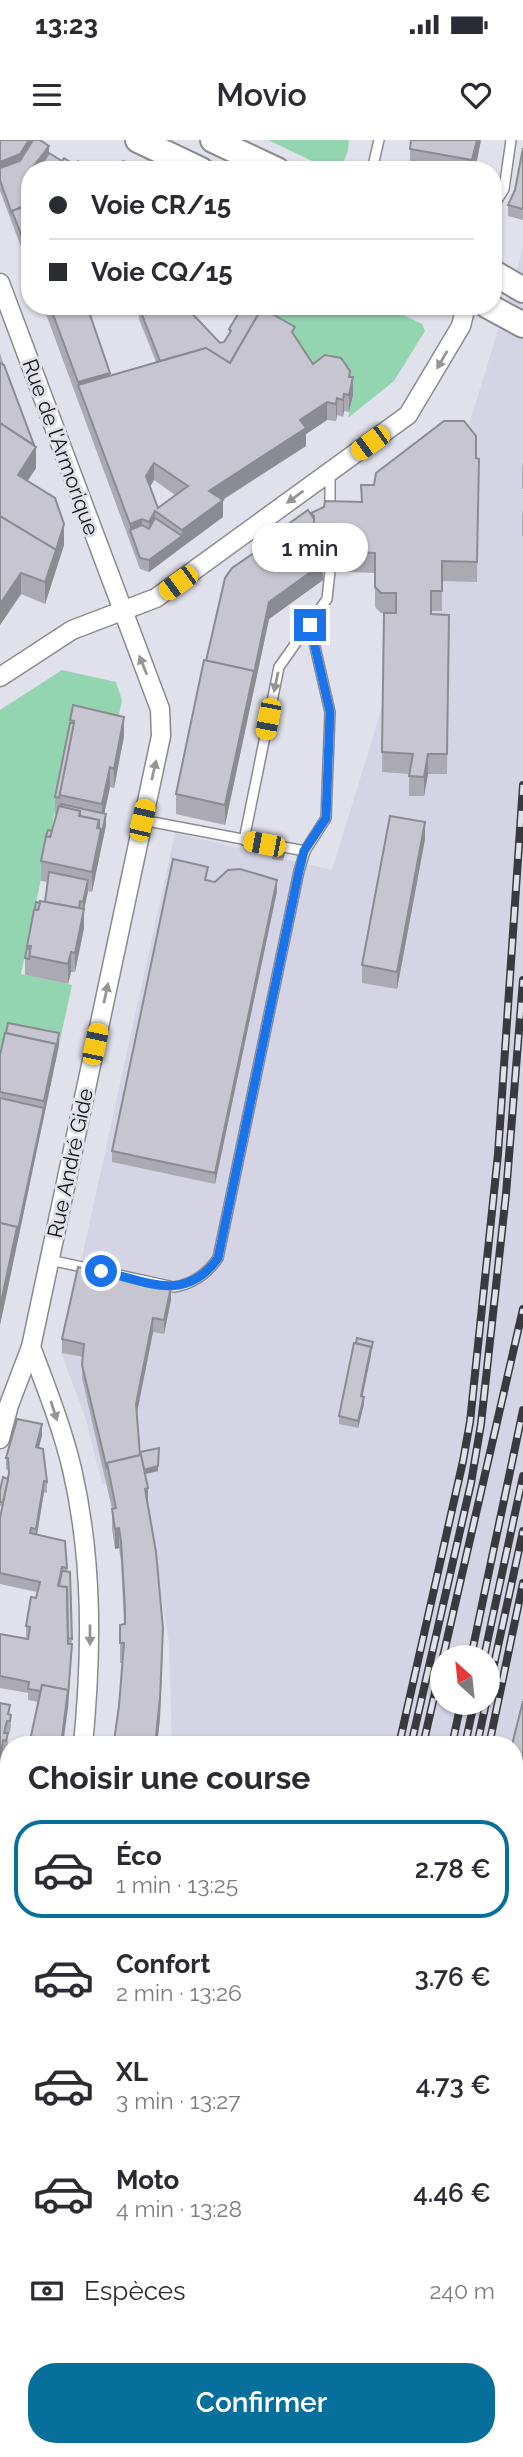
<!DOCTYPE html>
<html lang="fr">
<head>
<meta charset="utf-8">
<style>
  body { margin:0; font-family:Raleway,sans-serif; background:#f7f7f7; color:#2b2b33; height:100vh; display:flex; flex-direction:column; font-size:26px; white-space:nowrap }
  * { box-sizing:border-box; margin:0 }
  p { font-size:23px; color:#7c7c81 }
  .icon { flex:none; width:38px; height:38px; fill:none; stroke:currentColor; stroke-width:2; stroke-linecap:round; stroke-linejoin:round }
  .map { position:relative; flex:1; overflow:hidden }
  .details { position:absolute; left:0px; top:1596px; width:523px; height:721px; display:flex; flex-direction:column; background:#fff; border-radius:28px 28px 0 0; box-shadow:0 2px 5px #0004 }
  .details>* { flex:none }
  .hud { position:absolute; left:21px; top:21px; width:481px; height:154px; border-radius:28px; box-shadow:0 2px 5px #0004; display:grid; align-content:center; height:154px; padding:0 28px; background:#fff }
  .needle { width:46px; rotate:333deg }
  .tools { position:absolute; left:430px; top:1505px; display:grid; gap:14px }
  .tools a { display:grid; place-items:center; width:70px; height:70px; border-radius:50%; background:#fff; box-shadow:0 2px 5px #0004; font-size:35px }
  .end { position:absolute; width:32px; height:32px; margin:-16px; border:9px solid #1a73e8; background:#fff; box-shadow:0 0 0 4px #fff }
  .from { border-radius:50% }
  .bubble { position:absolute; height:49px; border-radius:24px; background:#fff; box-shadow:0 2px 5px #0004; font-size:23px; font-weight:600; line-height:49px; text-align:center }
  .car { position:absolute; width:21px; height:42px; margin:-21px -10px; border-radius:9px; box-shadow:0 0 5px 2px #0007; background:linear-gradient(#f5c518 24%,#345 0 40%,#f5c518 0 76%,#345 0 86%,#f5c518 0) }
  .hud b { display:flex; align-items:center; gap:24px; height:66px; font-size:26px }
  .hud b+b { border-top:2px solid #e1e1e2 }
  .hud i { width:18px; height:18px; background:#2b2b33 }
  ul { padding:0; list-style:none }
  li { display:flex; align-items:center; gap:21px; height:98px; margin:0 14px 10px; padding:0 14px; border:4px solid transparent; border-radius:28px }
  li div { flex:1 }
  li b { display:block; font-size:26px }
  li em { font-style:normal; font-weight:600 }
  li.on { border-color:#066f9c }
  li>.icon { width:63px; height:63px; stroke-width:1.5 }
  h2 { padding:0 28px; font-size:32px; line-height:84px }
  .pay { display:flex; align-items:center; gap:18px; height:77px; padding:0 28px; font-size:26px }
  .pay p { margin-inline-start:auto }
  .cta { display:flex; gap:14px; margin-top:auto; padding:14px 28px }
  .cta a { flex:1; height:80px; border-radius:28px; background:#066f9c; color:#fff; font-size:28px; font-weight:600; line-height:80px; text-align:center }
  .status { display:flex; justify-content:space-between; align-items:center; height:49px; padding:0 35px; background:#fff; direction:ltr }
  .status svg { height:19px; fill:currentColor }
  header { display:flex; justify-content:space-between; align-items:center; height:91px; padding:0 28px; background:#fff; font-size:32px; font-weight:600 }
  .map>svg:first-child { display:block }
  .built { fill:#d4d4e5; fill-rule:evenodd }
  .green { fill:#94d5b1 }
  .lines { fill:none; stroke-linecap:round; stroke-linejoin:round }
  .lane-casing { stroke:#8a8a93; stroke-width:12 }
  .street-casing { stroke:#8a8a93; stroke-width:21 }
  .secondary-casing { stroke:#8a8a93; stroke-width:28 }
  .lane { stroke:#fff; stroke-width:9 }
  .street { stroke:#fff; stroke-width:18 }
  .secondary { stroke:#fff; stroke-width:24 }
  .rail-casing { stroke:#39393e; stroke-width:8 }
  .rail { stroke:#e1e1eb; stroke-width:5; stroke-dasharray:16; stroke-linecap:butt }
  .wall { fill:#abaab3; fill-rule:evenodd }
  .shaded-wall { fill:#8b8b92 }
  .building { fill:#c7c6d0; stroke:#8b8b92; stroke-width:2; fill-rule:evenodd }
  .oneway { fill:#959597 }
  .route { stroke:#1a73e8; stroke-width:9 }
  .labels { text-anchor:middle; dominant-baseline:central; stroke-width:6; stroke-linejoin:round; paint-order:stroke }
  .street-label { font-size:21px; fill:#141418; stroke:#e1e1eb }
</style>
</head>
<body>
<div class="status"><b>13:23</b><svg viewBox="0 0 49 12"><path d="M0 12V9h3v3zM5 12V6h3v6zM10 12V3h3v9zM15 12V0h3v12zM26 1h20v11H26zM47 4h2v5h-2z"/></svg></div>
<header><svg class="icon" aria-label="menu" viewBox="0 0 24 24"><path d="M4 6h16M4 12h16M4 18h16"/></svg>Movio<svg class="icon" aria-label="heart" viewBox="0 0 24 24"><path d="M12 20l-8-8c-3-5 5-10 8-4 3-6 11-1 8 4z"/></svg></header>
<div class="map">
<svg width="523" height="2317" viewBox="0 0 523 2317">
  <rect width="100%" height="100%" fill="#e1e1eb"/>
  <g class="built">
    <path d="M523,109V1561L512,1605H172L169,1502L141,1335L102,1344L86,1279L61,1213L175,693L332,730ZM443,1517H488V1563H443Z"/>
    <polygon points="147,2308 346,2308 344,2317 146,2317"/>
  </g>
  <g class="green">
    <polygon points="268,0 349,0 348,10 341,30 331,30"/>
    <polygon points="273,166 384,166 422,184 425,191 394,241 348,278 353,255 313,242 262,186"/>
    <polygon points="62,530 116,542 122,560 115,594 73,586 21,834 72,845 59,905 0,932 0,570"/>
    <polygon points="523,1939 523,2248 515,2280 514,1976"/>
    <polygon points="416,2308 508,2308 506,2317 412,2317"/>
  </g>
  <g class="lines">
    <defs>
      <g id="lane">
        <polyline points="372,30 379,0"/>
        <polyline points="494,65 504,49 511,0"/>
        <polyline points="330,332 330,372"/>
        <polyline points="142,680 305,711"/>
        <polyline points="244,700 279,527 327,459 330,431"/>
        <path d="M50,1120L174,1147C193,1144 207,1134 218,1118L299,731L305,711L326,678L330,572L310,485"/>
      </g>
      <g id="street">
        <polyline points="0,143 160,569 161,596 31,1207 9,1265 0,1299"/>
        <polyline points="0,537 72,490 156,458 408,275 461,186 466,166"/>
        <path d="M31,1207C46,1247 62,1287 72,1329C93,1420 92,1512 83,1605"/>
        <polyline points="0,1775 9,1777"/>
        <polyline points="514,1947 523,1911"/>
        <polyline points="10,2317 11,2308"/>
      </g>
      <g id="secondary">
        <polyline points="138,0 201,30"/>
        <polyline points="213,0 277,30"/>
        <polyline points="494,133 523,150"/>
        <polyline points="488,166 523,185"/>
      </g>
    </defs>
    <use href="#lane" class="lane-casing"/>
    <use href="#street" class="street-casing"/>
    <use href="#secondary" class="secondary-casing"/>
    <use href="#lane" class="lane"/>
    <use href="#street" class="street"/>
    <use href="#secondary" class="secondary"/>
    <defs>
      <g id="rail">
        <polyline points="443,1517 523,1169"/>
        <polyline points="471,1517 523,1270"/>
        <polyline points="484,1517 523,1336"/>
        <polyline points="488,1552 523,1391"/>
        <polyline points="399,1605 463,1321 470,1282 498,1014 523,645"/>
        <polyline points="411,1605 471,1343 481,1284 506,1054 523,840"/>
        <polyline points="423,1605 443,1518"/>
        <polyline points="452,1605 461,1563"/>
        <polyline points="465,1605 474,1563"/>
        <polyline points="477,1605 486,1563"/>
        <polyline points="489,1605 523,1443"/>
        <polyline points="224,2317 226,2308"/>
        <polyline points="242,2317 244,2308"/>
        <polyline points="254,2317 256,2308"/>
        <polyline points="266,2317 267,2308"/>
        <polyline points="293,2317 295,2308"/>
        <polyline points="306,2317 308,2308"/>
        <polyline points="318,2317 321,2308"/>
        <polyline points="331,2317 333,2308"/>
      </g>
    </defs>
    <use href="#rail" class="rail-casing"/>
    <use href="#rail" class="rail"/>
  </g>
  <g class="wall">
    <polygon points="0,0 49,13 62,21 92,30 30,30 30,131 0,51"/>
    <polygon points="481,0 475,30 410,30 410,9"/>
    <polygon points="523,8 523,80 508,76 508,65 515,50"/>
    <path d="M43,166H87L110,236L156,222L139,179V167L220,203L224,202L229,195V189L273,166L269,172L295,197L313,224L350,237L353,255L349,272L344,271L343,277L337,275L336,281L327,280L306,294V306L223,360V377L149,432L140,429ZM154,340L175,355L158,368L150,347Z"/>
    <polygon points="0,213 36,328 27,341 64,405 45,464 21,454 0,485"/>
    <polygon points="476,318 479,319 477,442 442,441 442,471 431,471 431,474 449,475 447,634 428,634 424,656 409,656 409,634 382,632 384,473 396,473 381,473 375,467 375,433 323,431 323,440 312,448 312,447 312,448 269,479 225,685 176,674 176,654 206,521 259,409 259,405 311,375 311,373 361,362 361,345 374,345"/>
    <polygon points="523,321 523,349 522,349 522,329"/>
    <polygon points="523,368 523,396 522,396 522,376"/>
    <polygon points="70,580 124,596 114,648 110,647 104,674 106,685 92,752 88,751 84,770 84,788 75,832 71,832 68,844 25,835 25,818 27,806 40,763 45,762 48,742 41,741 41,721 57,675 55,674 55,657"/>
    <polygon points="425,699 397,849 362,843 362,825"/>
    <polygon points="272,715 284,717 283,721 272,719"/>
    <polygon points="208,738 208,741 277,751 215,1044 112,1022 112,1011"/>
    <polygon points="59,905 0,1185 0,915"/>
    <polygon points="96,1135 171,1160 164,1194 153,1192 137,1273 140,1312 159,1308 158,1331 145,1334 163,1508 160,1578 157,1605 109,1605 114,1601 119,1566 122,1523 120,1523 120,1503 124,1484 121,1421 119,1408 115,1409 112,1389 112,1369 82,1238 83,1217 62,1213 62,1199"/>
    <polygon points="373,1206 362,1256 364,1264 358,1288 339,1284 339,1276"/>
    <polygon points="42,1295 39,1308 47,1342 47,1353 44,1352 37,1395 65,1401 72,1499 68,1568 28,1560 28,1553 0,1548 0,1494 28,1499 28,1498 26,1497 26,1486 37,1452 0,1444 0,1378 2,1366 0,1366 0,1350 8,1339 9,1335 8,1330 6,1329 6,1318"/>
    <polygon points="0,1563 10,1575 11,1586 10,1592 7,1592 7,1593 8,1604 6,1612 3,1611 3,1615 4,1626 2,1639 0,1639"/>
    <polygon points="0,1694 9,1697 9,1746 3,1744 2,1749 0,1748"/>
    <polygon points="0,1779 9,1781 9,1888 6,1888 2,1920 9,1958 0,2003"/>
    <polygon points="0,2044 9,2067 2,2105 0,2104"/>
    <polygon points="51,2308 106,2308 105,2317 50,2317"/>
    <polygon points="346,2308 412,2308 411,2313 393,2309"/>
  </g>
  <g class="shaded-wall">
    <polygon points="29,0 35,0 35,8 0,40 0,22"/>
    <polygon points="477,0 481,0 475,30 472,30 472,20"/>
    <polygon points="49,6 49,17 40,27 39,30 33,30 33,27"/>
    <polygon points="266,166 273,166 230,240"/>
    <polygon points="110,233 110,253 78,245 78,242"/>
    <polygon points="353,237 353,255 349,272 349,255"/>
    <polygon points="344,254 344,271 343,277 343,260"/>
    <polygon points="337,258 337,275 336,281 336,264"/>
    <polygon points="327,262 327,280 306,294 306,306 209,368 209,351 300,280"/>
    <polygon points="36,307 36,328 18,356 18,335"/>
    <polygon points="154,323 154,340 146,353 146,336"/>
    <polygon points="223,360 223,377 182,407 182,390"/>
    <polygon points="155,371 155,389 149,400 149,382"/>
    <polygon points="142,379 142,396 130,390 130,401 130,384"/>
    <polygon points="314,379 323,421 323,440 312,448 312,447 312,448 269,479 225,685 225,665 269,462"/>
    <polygon points="64,384 64,405 45,464 45,442"/>
    <polygon points="182,396 182,407 149,432 149,420"/>
    <polygon points="21,433 21,454 0,485 0,464"/>
    <polygon points="124,577 124,596 114,648 114,629"/>
    <polygon points="428,614 428,634 424,656 424,637"/>
    <polygon points="110,627 110,647 102,684 102,664"/>
    <polygon points="106,674 106,685 92,752 92,732 101,689"/>
    <polygon points="425,682 425,699 397,849 397,832"/>
    <polygon points="88,740 88,751 84,770 84,788 75,832 75,813 83,771 83,762"/>
    <polygon points="277,740 277,751 215,1044 215,1033"/>
    <polygon points="71,812 71,832 68,844 68,824"/>
    <polygon points="59,893 59,905 0,1185 0,1167 44,968 44,961 56,904"/>
    <polygon points="171,1147 171,1160 164,1194 164,1180"/>
    <polygon points="153,1178 153,1192 136,1277 136,1264"/>
    <polygon points="371,1207 371,1215 361,1264 361,1256"/>
    <polygon points="364,1257 364,1264 358,1288 358,1281"/>
    <polygon points="42,1284 42,1295 36,1318 36,1307"/>
    <polygon points="158,1326 158,1331 111,1342 108,1329"/>
    <polygon points="44,1341 44,1352 36,1400 36,1389"/>
    <polygon points="148,1348 148,1368 145,1369 145,1349"/>
    <polygon points="119,1388 119,1408 115,1409 115,1389"/>
    <polygon points="163,1488 160,1578 157,1605 155,1605"/>
    <polygon points="72,1504 68,1568 63,1605 61,1605"/>
    <polygon points="4,1615 4,1626 2,1639 2,1628"/>
    <polygon points="523,1712 523,1733 514,1766 514,1745"/>
    <polygon points="6,1877 6,1888 1,1932 1,1921"/>
    <polygon points="9,1937 9,1958 0,2003 0,1982"/>
    <polygon points="9,2046 9,2067 2,2105 2,2083"/>
    <polygon points="104,2308 106,2308 105,2317 104,2317"/>
    <polygon points="389,2308 393,2309 391,2317 387,2317"/>
  </g>
  <g class="building">
    <polygon points="0,0 29,0 20,14 0,22"/>
    <polygon points="33,0 40,0 49,6 33,27 34,30 30,30 30,64 12,71 12,74 0,40 0,28 20,21"/>
    <polygon points="411,0 477,0 472,20 410,9"/>
    <polygon points="523,8 523,69 508,65 515,50"/>
    <polygon points="49,13 62,21 56,30 45,30 40,27"/>
    <polygon points="64,18 75,25 72,30 56,30"/>
    <polygon points="78,21 92,30 72,30"/>
    <polygon points="123,21 141,30 118,30"/>
    <polygon points="30,64 30,117 12,71"/>
    <polygon points="50,166 87,166 110,233 78,242"/>
    <polygon points="143,166 185,166 220,203 224,202 231,191 229,189 243,166 266,166 264,170 262,168 230,223 206,208 160,221 139,167"/>
    <path d="M262,168L295,187L292,192L313,224L325,215L341,218L350,231L349,237H353L349,255L344,254L343,260L337,258L336,264L327,262L300,280L306,288L209,351L223,360L182,390L155,371L149,382L142,379L130,384L78,245L206,208L230,223ZM154,323L188,346L158,368L146,336Z"/>
    <polygon points="0,223 4,225 34,305 0,283"/>
    <polygon points="444,281 464,281 476,296 476,318 479,319 477,422 442,421 442,451 431,451 431,474 449,475 447,614 428,614 424,637 409,636 413,614 382,612 384,473 396,473 396,453 381,453 375,447 375,413 323,411 323,421 312,428 314,376 311,373 324,367 325,361 362,362 361,345 374,345 376,333"/>
    <polygon points="0,283 36,307 18,335 55,358 64,384 56,410 0,376"/>
    <polygon points="308,370 314,379 312,431 269,462 254,533 254,531 206,521 225,438 232,428 261,408 259,405"/>
    <polygon points="0,376 56,410 45,442 21,433 0,464"/>
    <polygon points="155,378 182,396 149,420 140,418 130,390 142,385 149,389"/>
    <polygon points="204,520 254,531 225,665 176,654"/>
    <polygon points="73,565 124,577 114,629 110,627 102,664 59,655 74,581 70,580"/>
    <polygon points="70,583 74,583 59,658 55,657"/>
    <polygon points="61,664 106,674 101,697 101,689 99,688 99,680 80,676 80,671 61,667"/>
    <polygon points="59,666 80,671 79,676 99,680 97,688 101,689 92,732 41,721 46,696 50,697"/>
    <polygon points="390,676 425,682 397,832 362,825"/>
    <polygon points="48,690 52,691 50,697 46,696"/>
    <polygon points="273,711 284,713 283,717 272,715"/>
    <polygon points="173,719 208,727 205,740 215,742 228,730 240,729 277,740 215,1033 112,1011"/>
    <polygon points="49,732 88,740 83,762 80,761 79,768 45,762"/>
    <polygon points="40,761 84,769 75,813 71,812 68,824 29,816 31,806 27,806 34,770 38,770"/>
    <polygon points="36,762 40,763 38,770 35,770"/>
    <polygon points="27,808 30,809 29,819 25,818"/>
    <polygon points="8,883 59,893 56,910 56,904 6,893"/>
    <polygon points="5,893 56,904 44,961 0,952 0,915"/>
    <polygon points="0,958 44,968 17,1094 17,1087 0,1083"/>
    <polygon points="0,1083 17,1087 0,1167"/>
    <polygon points="78,1127 96,1131 95,1135 98,1135 99,1131 171,1147 164,1180 153,1178 136,1264 140,1315 107,1323 107,1329 82,1225 84,1204 62,1199"/>
    <polygon points="357,1198 373,1202 371,1209 371,1207 356,1203"/>
    <polygon points="354,1203 371,1207 361,1256 364,1257 358,1281 339,1276"/>
    <polygon points="17,1279 42,1284 36,1307 43,1309 47,1342 44,1341 36,1389 31,1388 30,1393 65,1401 67,1428 62,1427 58,1446 67,1447 68,1504 72,1504 68,1556 68,1550 42,1545 41,1551 28,1549 29,1542 0,1536 0,1494 28,1499 30,1487 26,1486 31,1457 36,1458 40,1442 0,1433 0,1378 9,1333 8,1318 6,1318"/>
    <polygon points="159,1308 158,1326 144,1330 140,1312"/>
    <polygon points="141,1315 148,1348 145,1349 156,1412 163,1488 160,1558 155,1605 109,1605 110,1601 114,1601 119,1566 124,1503 120,1503 120,1485 125,1484 125,1469 121,1401 119,1388 115,1389 112,1369 116,1368 107,1323"/>
    <polygon points="3,1337 8,1339 3,1362 0,1362 0,1350"/>
    <polygon points="62,1431 70,1432 72,1499 68,1498 67,1447 59,1446"/>
    <polygon points="42,1545 68,1550 61,1605 29,1605"/>
    <polygon points="523,1561 523,1712 514,1745 514,1605 512,1605"/>
    <polygon points="0,1563 10,1565 8,1574 11,1575 10,1581 7,1581 4,1593 8,1593 6,1601 3,1600 1,1614 4,1615 2,1628 0,1628"/>
    <polygon points="0,1694 9,1697 2,1735 0,1734"/>
    <polygon points="9,1698 9,1724 3,1723"/>
    <polygon points="3,1737 9,1738 9,1742 3,1741"/>
    <polygon points="0,1779 9,1781 9,1806 0,1804"/>
    <polygon points="0,1810 9,1812 9,1833 0,1831"/>
    <polygon points="0,1831 9,1833 9,1841 2,1870 0,1870"/>
    <polygon points="9,1847 9,1877 6,1877 1,1919 0,1919 0,1876 2,1876"/>
    <polygon points="0,1919 9,1921 9,1937 0,1982"/>
    <polygon points="0,2044 9,2046 2,2083 0,2083"/>
    <polygon points="51,2308 95,2308 94,2317 50,2317"/>
    <polygon points="346,2308 389,2308 387,2317 344,2317"/>
  </g>
  <defs><path id="oneway-solid" d="M-6-.8H1V-3.2L6.5 0L1 3.2V.8H-6Z" transform="scale(1.75)"/></defs>
  <g class="oneway">
    <use href="#oneway-solid" transform="translate(442 220) rotate(120)"/>
    <use href="#oneway-solid" transform="translate(295 357) rotate(144)"/>
    <use href="#oneway-solid" transform="translate(143 525) rotate(-112)"/>
    <use href="#oneway-solid" transform="translate(276 542) rotate(102)"/>
    <use href="#oneway-solid" transform="translate(154 630) rotate(-77)"/>
    <use href="#oneway-solid" transform="translate(106 853) rotate(-78)"/>
    <use href="#oneway-solid" transform="translate(54 1271) rotate(72)"/>
    <use href="#oneway-solid" transform="translate(90 1495) rotate(90)"/>
  </g>
  <g class="lines">
    <path class="route" d="M101,1131C147,1141 185,1164 218,1118L299,731L304,711L326,678L330,572L310,485"/>
  </g>
  <g class="labels">
    <g class="street-label">
      <text transform="translate(61 307) rotate(70)">Rue de l'Armorique</text>
      <text transform="translate(70 1023) rotate(-78)">Rue André Gide</text>
    </g>
  </g>
</svg>
<div class="tools">
<a><svg class="needle" viewBox="-14 -14 28 28"><path d="M0-13l5 13h-10z" fill="#e53935"/><path d="M0 13l5-13h-10z" fill="#7c7c81"/></svg></a>
</div>
<i class="end from" style="left:101px;top:1131px"></i>
<i class="end" style="left:310px;top:485px"></i>
<div class="bubble" style="left:252px;top:383px;width:116px">1 min</div>
<i class="car" style="left:370px;top:303px;rotate:234deg"></i>
<i class="car" style="left:178px;top:443px;rotate:234deg"></i>
<i class="car" style="left:268px;top:579px;rotate:191deg"></i>
<i class="car" style="left:142px;top:680px;rotate:13deg"></i>
<i class="car" style="left:264px;top:704px;rotate:281deg"></i>
<i class="car" style="left:95px;top:904px;rotate:12deg"></i>
<div class="hud">
<b><i class="from"></i>Voie CR/15</b>
<b><i></i>Voie CQ/15</b>
</div>
<section class="details">
<h2>Choisir une course</h2>
<ul>
<li class="on"><svg class="icon" aria-label="car" viewBox="0 0 24 24"><path d="M5 17H2v-5l4-1 3-4h7l3 4 3 1v5h-3M9 17h6M6 11h13"/><circle cx="7" cy="17" r="2"/><circle cx="17" cy="17" r="2"/></svg><div><b>Éco</b><p>1 min · 13:25</p></div><em>2.78 €</em></li>
<li><svg class="icon" aria-label="car" viewBox="0 0 24 24"><path d="M5 17H2v-5l4-1 3-4h7l3 4 3 1v5h-3M9 17h6M6 11h13"/><circle cx="7" cy="17" r="2"/><circle cx="17" cy="17" r="2"/></svg><div><b>Confort</b><p>2 min · 13:26</p></div><em>3.76 €</em></li>
<li><svg class="icon" aria-label="car" viewBox="0 0 24 24"><path d="M5 17H2v-5l4-1 3-4h7l3 4 3 1v5h-3M9 17h6M6 11h13"/><circle cx="7" cy="17" r="2"/><circle cx="17" cy="17" r="2"/></svg><div><b>XL</b><p>3 min · 13:27</p></div><em>4.73 €</em></li>
<li><svg class="icon" aria-label="car" viewBox="0 0 24 24"><path d="M5 17H2v-5l4-1 3-4h7l3 4 3 1v5h-3M9 17h6M6 11h13"/><circle cx="7" cy="17" r="2"/><circle cx="17" cy="17" r="2"/></svg><div><b>Moto</b><p>4 min · 13:28</p></div><em>4.46 €</em></li>
</ul>
<div class="pay"><svg class="icon" aria-label="cash" viewBox="0 0 24 24"><path d="M3 7h18v10H3z"/><circle cx="12" cy="12" r="2"/></svg>Espèces<p>240 m</p></div>
<div class="cta"><a>Confirmer</a></div>
</section>
</div>
</body>
</html>
